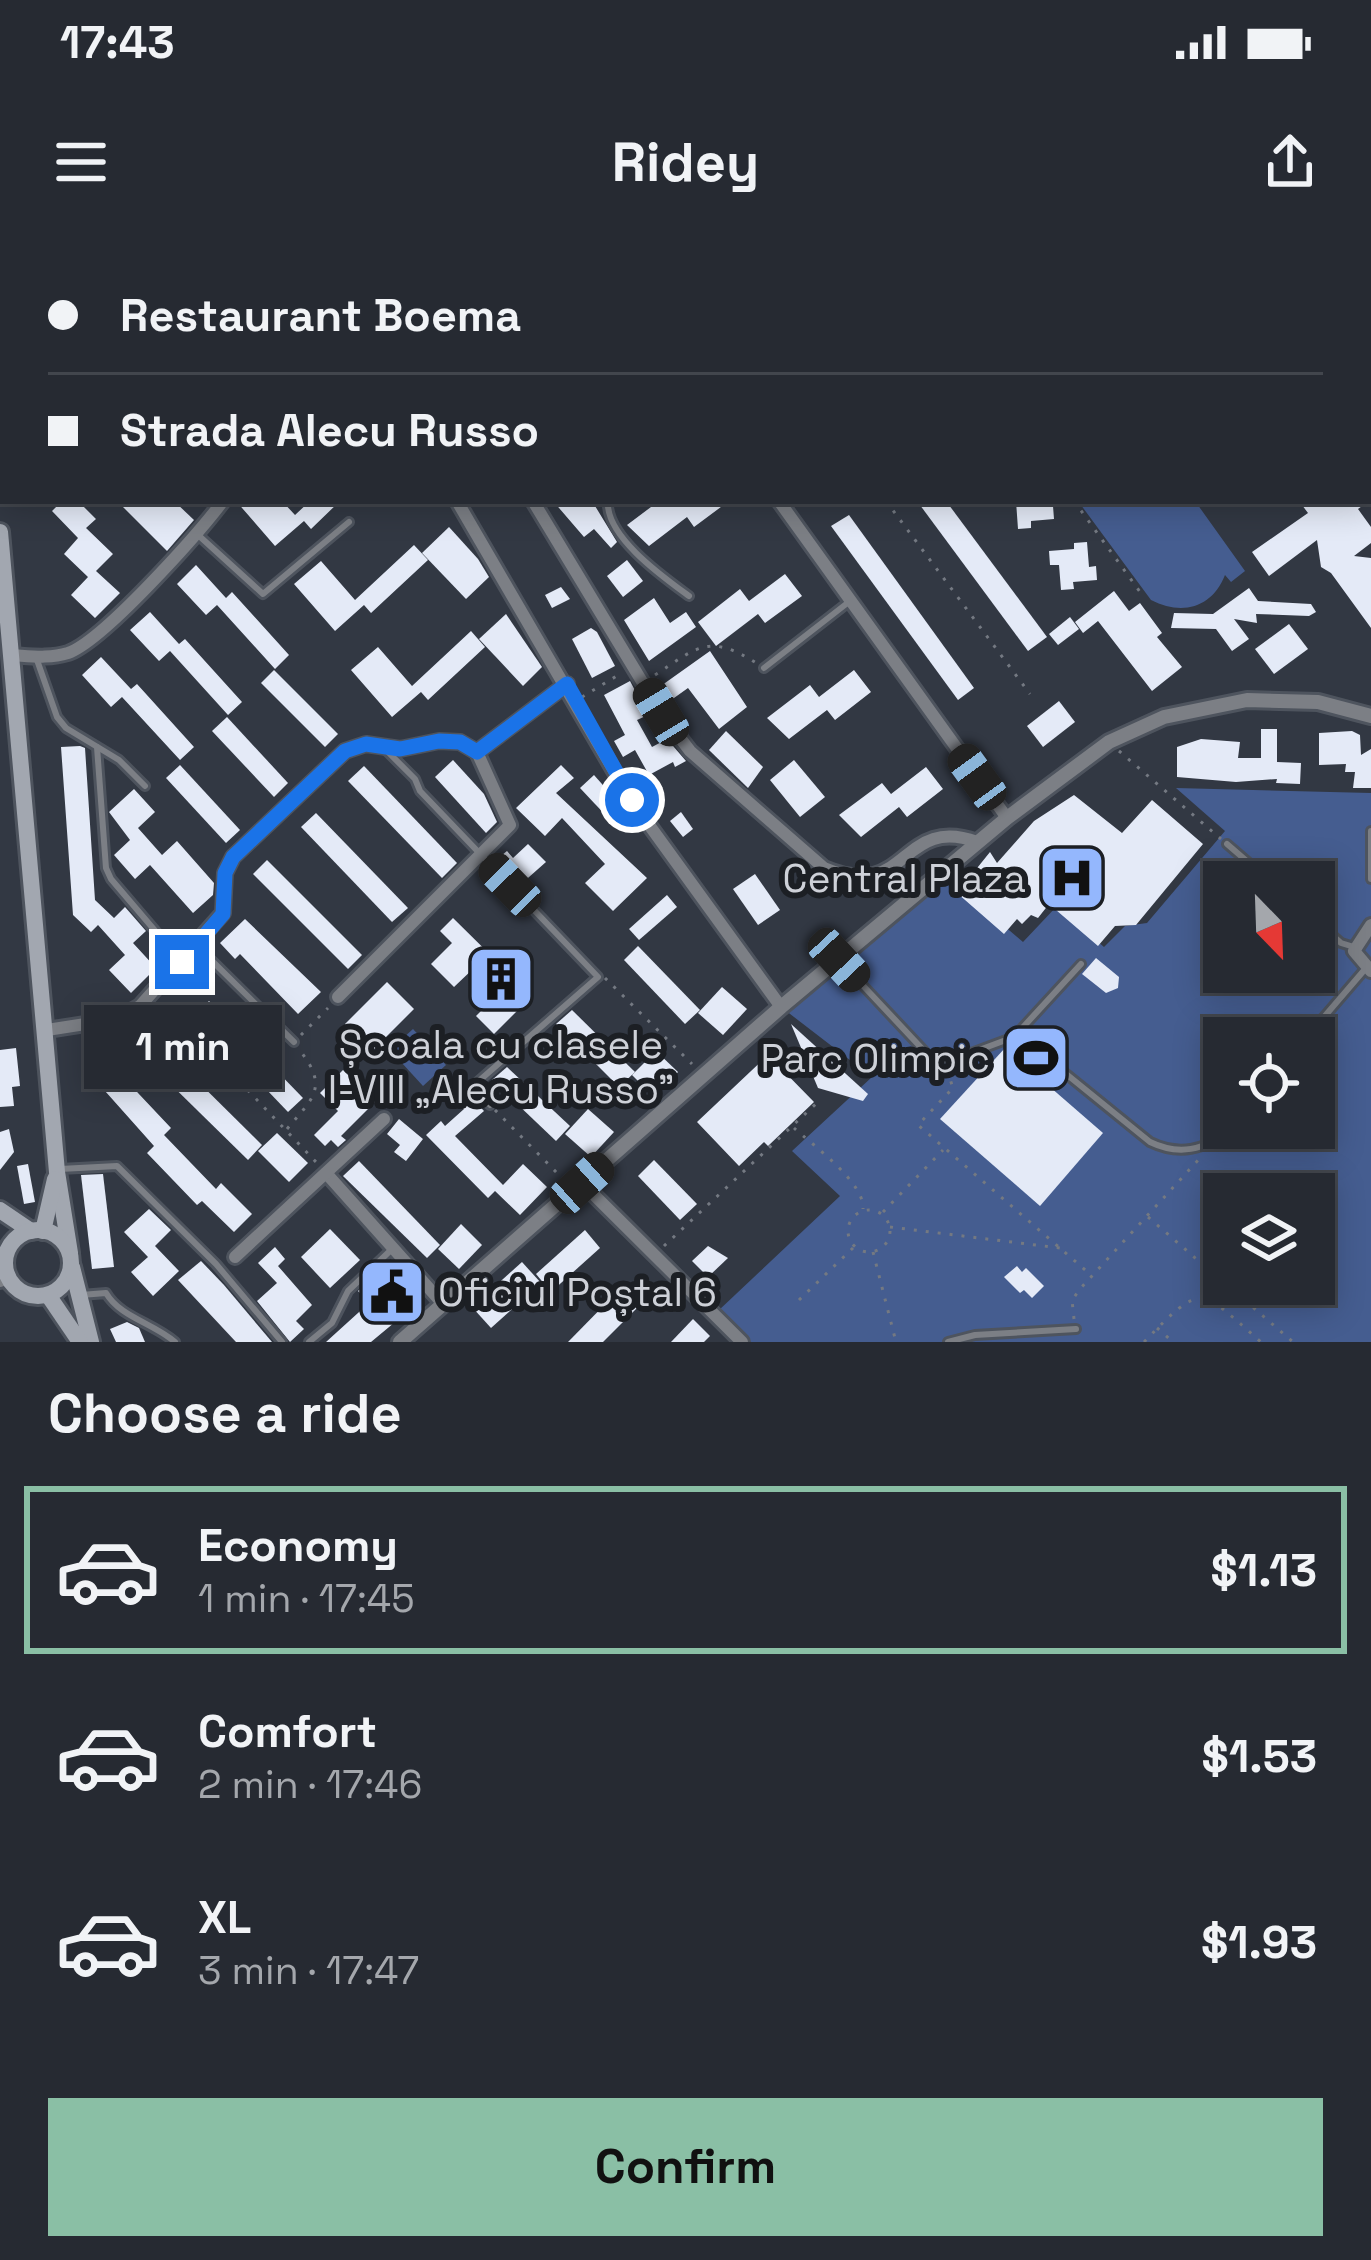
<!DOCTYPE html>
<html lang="en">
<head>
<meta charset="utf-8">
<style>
  body { margin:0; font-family:"Space Grotesk",sans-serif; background:#32363e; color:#f1f3f6; height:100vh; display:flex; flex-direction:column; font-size:45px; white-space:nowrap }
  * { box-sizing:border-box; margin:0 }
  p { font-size:39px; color:#a4a7ac }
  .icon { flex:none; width:66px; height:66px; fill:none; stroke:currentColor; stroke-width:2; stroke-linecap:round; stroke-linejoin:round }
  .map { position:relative; height:1102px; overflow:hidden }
  .side { display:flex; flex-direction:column; background:#262a32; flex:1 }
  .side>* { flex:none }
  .hud { position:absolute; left:0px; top:0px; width:1371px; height:264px; box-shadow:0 6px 30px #0003,0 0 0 3px #42464d; display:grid; align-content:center; height:264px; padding:0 48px; background:#262a32 }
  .needle { width:78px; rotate:157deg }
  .buttons { position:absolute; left:1203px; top:621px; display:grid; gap:24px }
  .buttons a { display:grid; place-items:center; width:132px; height:132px; border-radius:0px; background:#262a32; box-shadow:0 6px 30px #0003,0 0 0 3px #42464d; font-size:60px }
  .end { position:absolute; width:54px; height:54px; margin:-27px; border:15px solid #1a73e8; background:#fff; box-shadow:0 0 0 6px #fff }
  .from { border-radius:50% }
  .bubble { position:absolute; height:84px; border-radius:0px; background:#262a32; box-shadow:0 6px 30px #0003,0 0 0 3px #42464d; font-size:39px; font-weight:800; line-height:84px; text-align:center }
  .car { position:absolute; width:36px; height:72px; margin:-36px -18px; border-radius:15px; box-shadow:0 0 9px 3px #0007; background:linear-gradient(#222 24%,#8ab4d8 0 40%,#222 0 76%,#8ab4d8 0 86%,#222 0) }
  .hud b { display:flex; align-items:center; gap:42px; height:114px; font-size:45px }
  .hud b+b { border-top:3px solid #42464d }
  .hud i { width:30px; height:30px; background:#f1f3f6 }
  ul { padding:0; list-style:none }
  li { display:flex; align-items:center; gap:36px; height:168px; margin:0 24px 18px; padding:0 24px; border:6px solid transparent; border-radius:0px }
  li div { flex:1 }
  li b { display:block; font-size:45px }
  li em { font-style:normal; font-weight:800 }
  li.on { border-color:#8abfa5 }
  li>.icon { width:108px; height:108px; stroke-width:1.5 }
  h2 { padding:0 48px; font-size:54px; line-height:144px }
  .primary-button { display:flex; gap:24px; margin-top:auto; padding:24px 48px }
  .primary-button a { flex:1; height:138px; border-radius:0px; background:#8abfa5; color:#111; font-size:48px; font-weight:800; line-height:138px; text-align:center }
  .status { display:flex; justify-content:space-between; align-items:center; height:84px; padding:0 60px; background:#262a32; direction:ltr }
  .status svg { height:33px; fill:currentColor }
  header { display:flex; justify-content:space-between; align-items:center; height:156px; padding:0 48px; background:#262a32; font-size:54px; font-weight:800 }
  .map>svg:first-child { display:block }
  .green { fill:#455d90; fill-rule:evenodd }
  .building { fill:#e4eaf7 }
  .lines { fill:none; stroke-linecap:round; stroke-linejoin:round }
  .service-casing { stroke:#4e545e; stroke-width:12 }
  .minor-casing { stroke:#4e545e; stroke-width:18 }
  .tertiary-casing { stroke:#4e545e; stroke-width:20 }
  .secondary-casing { stroke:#4e545e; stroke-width:22 }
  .path { stroke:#747982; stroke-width:3; stroke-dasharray:3 9; stroke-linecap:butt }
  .service { stroke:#7c7f85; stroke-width:6 }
  .minor { stroke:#7c7f85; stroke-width:12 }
  .tertiary { stroke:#7c7f85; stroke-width:14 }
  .secondary { stroke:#a2a7b0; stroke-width:16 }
  .route { stroke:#1a73e8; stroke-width:15 }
  .labels { text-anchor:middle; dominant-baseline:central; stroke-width:12; stroke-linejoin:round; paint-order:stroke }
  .poi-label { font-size:39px; fill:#ced1d8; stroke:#1c1f24; text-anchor:end }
</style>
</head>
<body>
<div class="status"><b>17:43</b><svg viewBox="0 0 49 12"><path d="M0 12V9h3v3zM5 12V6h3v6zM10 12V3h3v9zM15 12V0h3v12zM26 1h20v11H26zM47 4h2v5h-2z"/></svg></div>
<header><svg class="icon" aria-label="menu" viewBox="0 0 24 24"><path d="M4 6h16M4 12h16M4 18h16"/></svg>Ridey<svg class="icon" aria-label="share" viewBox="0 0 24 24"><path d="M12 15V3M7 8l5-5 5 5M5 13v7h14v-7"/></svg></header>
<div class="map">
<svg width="1371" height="1102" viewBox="0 0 1371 1102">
  <rect width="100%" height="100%" fill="#323843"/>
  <g class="green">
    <polygon points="796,0 1180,0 798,3"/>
    <path d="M1078,261H1195L1245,331L1231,342L1225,335C1212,368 1182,376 1151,360Z"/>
    <path d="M1176,548L1371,553V1102H748L718,1071L840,956L792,911L872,837L781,767L942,633L1023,702L1057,666L1104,707L1125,686L1147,683L1225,591ZM1224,642H1314V732H1224ZM1224,798H1314V888H1224ZM1224,954H1314V1044H1224Z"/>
    <polygon points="413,789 446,825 423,846 390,810"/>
  </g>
  <g class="building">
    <polygon points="62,261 78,261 96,279 86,288 113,314 96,331 120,353 95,378 71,355 88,337 64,314 78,298 52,271"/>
    <polygon points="117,261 174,261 194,280 167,311"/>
    <polygon points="236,261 282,261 295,275 310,261 340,261 311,289 304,281 275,306"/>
    <polygon points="553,261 592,261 617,302 611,308 594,289 584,297"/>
    <polygon points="659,261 729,261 694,287 687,277 649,306 627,285"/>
    <polygon points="917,261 946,261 1047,397 1028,411"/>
    <polygon points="1016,261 1046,261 1046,266 1053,266 1054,279 1031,281 1031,288 1018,289"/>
    <polygon points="1299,261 1369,261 1358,269 1371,287 1371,303 1354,316 1371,318 1371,388 1331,333 1321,327 1317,300 1269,336 1252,312 1308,273"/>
    <polygon points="849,275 974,448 958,460 831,286"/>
    <polygon points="449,287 478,319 489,337 466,359 422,313"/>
    <polygon points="1087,302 1089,327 1096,326 1097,340 1073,342 1074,349 1061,350 1059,325 1050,325 1049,311 1074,309 1074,303"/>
    <polygon points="414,305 428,320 371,373 364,365 335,391 294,344 321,321 355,360"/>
    <polygon points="627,320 643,341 623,357 607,336"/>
    <polygon points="196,325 226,358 232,352 289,415 275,429 217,365 206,375 177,344"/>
    <polygon points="785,334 802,356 765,383 758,374 716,406 698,382 740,349 749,361"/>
    <polygon points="561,347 570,359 552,368 545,355"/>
    <polygon points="1249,348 1258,361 1311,364 1316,372 1309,376 1256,374 1257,383 1234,379 1249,399 1232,411 1216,389 1171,388 1174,373 1213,374"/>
    <polygon points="1114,351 1129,371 1140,363 1162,393 1157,397 1182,427 1152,451 1098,381 1083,393 1075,382"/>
    <polygon points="654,358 670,383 686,372 696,387 649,421 624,380"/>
    <polygon points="150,372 179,404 185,399 242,462 228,475 170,411 159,421 130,390"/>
    <polygon points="506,374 542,427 523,446 479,399"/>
    <polygon points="1070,377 1079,389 1058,405 1049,394"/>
    <polygon points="1289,384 1308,409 1274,434 1255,409"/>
    <polygon points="591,388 597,392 615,426 592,438 572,399"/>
    <polygon points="471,391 485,407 428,460 421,452 392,477 351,430 378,407 412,446"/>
    <polygon points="710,411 747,467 719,489 688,448 667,463 658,448"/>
    <polygon points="101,417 131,449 137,444 194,507 180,520 122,457 111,467 82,435"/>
    <polygon points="274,430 338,494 325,507 261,443"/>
    <polygon points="854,430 871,452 835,480 827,470 789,499 767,478 810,445 819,457"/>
    <polygon points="630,441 648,475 637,480 652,507 667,499 686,521 675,527 673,522 649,535 635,510 623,517 614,501 625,495 604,455"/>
    <polygon points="1059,461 1075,482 1043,507 1027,486"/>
    <polygon points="227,477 288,543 274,557 212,491"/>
    <polygon points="1261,489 1277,489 1277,522 1301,523 1300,544 1276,543 1277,539 1236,542 1177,537 1177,507 1201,499 1240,502 1238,518 1261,518"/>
    <polygon points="726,491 763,527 748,548 709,510"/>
    <polygon points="1352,491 1360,495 1361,515 1371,509 1371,548 1353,548 1355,532 1345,532 1346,524 1319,525 1319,493"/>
    <polygon points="80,506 85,508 95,660 114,678 125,667 146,691 133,703 156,728 131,753 109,730 125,715 98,685 91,692 73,675 61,507"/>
    <polygon points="453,520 484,554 497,582 486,593 435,537"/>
    <polygon points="794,520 825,557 800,577 770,540"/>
    <polygon points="180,525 240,590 226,603 166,538"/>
    <polygon points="561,525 574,538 556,553 647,638 613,671 585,643 605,624 562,578 545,596 516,568"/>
    <polygon points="364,526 457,623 442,638 348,541"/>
    <polygon points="926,527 943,549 907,577 899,567 861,597 839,575 882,543 891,554"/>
    <polygon points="594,535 624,569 611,581 580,548"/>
    <polygon points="134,549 155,572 138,588 162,615 177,601 214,643 213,655 193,673 150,625 135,639 114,615 130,600 109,572"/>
    <polygon points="1074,555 1122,593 1152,560 1203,604 1136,685 1115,686 1098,706 1049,664 1038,678 1031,675 1022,684 1017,679 1004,694 957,653 990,612 997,623 1034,581"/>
    <polygon points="681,572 693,589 683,597 670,581"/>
    <polygon points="316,573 408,668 392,682 301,587"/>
    <polygon points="528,604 546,622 520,645 496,620 507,611 513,618"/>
    <polygon points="267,620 362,715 348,729 253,634"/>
    <polygon points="755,634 780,670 758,685 733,649"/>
    <polygon points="667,655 677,667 639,700 629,689"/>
    <polygon points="453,678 532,756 494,794 476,776 500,752 475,727 454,747 431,724 452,703 440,691"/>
    <polygon points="245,679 321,752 298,774 240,714 235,719 220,703"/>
    <polygon points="638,706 700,770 685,784 624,720"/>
    <polygon points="1096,718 1119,737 1118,748 1106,753 1082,734"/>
    <polygon points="387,742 414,769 372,811 345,784"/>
    <polygon points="722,747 747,769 723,795 698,773"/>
    <polygon points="209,761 303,858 288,872 195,775"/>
    <polygon points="572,770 635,832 619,847 556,784"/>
    <polygon points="791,784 868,854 863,861 818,848"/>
    <polygon points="111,791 119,797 107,812 127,830 122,836 171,888 164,895 216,949 221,943 252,974 234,992 202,961 197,965 147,913 154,906 89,833 85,802 93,793"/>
    <polygon points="162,806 262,905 248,920 147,821"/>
    <polygon points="16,808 20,846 12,847 14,866 0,867 0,810"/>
    <polygon points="1005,808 1103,893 1040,966 940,879"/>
    <polygon points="656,811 678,832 654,857 632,835"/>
    <polygon points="768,815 814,862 768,906 764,902 739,926 697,882"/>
    <polygon points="507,827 570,886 556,901 492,840"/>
    <polygon points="343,830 375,862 341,896 346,900 338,907 331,900 325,906 314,895 338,871 320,853"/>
    <polygon points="470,856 484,871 455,896 503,945 523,924 547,947 520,975 495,951 488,958 426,895 441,881 445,886 464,869 461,866"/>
    <polygon points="588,869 614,892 591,917 565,894"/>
    <polygon points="399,879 423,899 406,921 394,912 400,905 387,894"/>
    <polygon points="9,889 14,912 0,930 0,892"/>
    <polygon points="277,893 308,923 289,942 258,911"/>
    <polygon points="654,920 697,964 680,980 638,936"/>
    <polygon points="359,921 440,1005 427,1018 343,936"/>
    <polygon points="28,924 35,962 24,964 17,926"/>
    <polygon points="103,934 114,1027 92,1029 81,935"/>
    <polygon points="149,969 171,990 155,1006 179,1031 153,1056 131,1032 148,1017 124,992"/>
    <polygon points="461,984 482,1005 459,1029 438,1009"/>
    <polygon points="330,989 360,1020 330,1048 301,1017"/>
    <polygon points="585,990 600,1008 551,1052 536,1034"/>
    <polygon points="708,1006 728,1018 708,1037 692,1021"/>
    <polygon points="275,1007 285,1019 278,1026 312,1065 296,1081 304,1089 290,1102 257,1061 277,1043 258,1023"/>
    <polygon points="201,1021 224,1045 272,1102 236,1102 178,1040"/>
    <polygon points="390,1021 424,1058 371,1102 326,1102 369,1063 358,1051"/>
    <polygon points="522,1022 541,1043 491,1088 472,1067"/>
    <polygon points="1017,1026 1022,1032 1026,1028 1044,1046 1032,1058 1024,1050 1020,1053 1004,1037"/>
    <polygon points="622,1047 640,1065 603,1102 568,1102"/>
    <polygon points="693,1079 710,1096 704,1102 671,1102"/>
    <polygon points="127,1082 139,1088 145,1102 116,1102 110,1089"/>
  </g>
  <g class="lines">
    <defs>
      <g id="service">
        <polyline points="309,0 311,3"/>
        <polyline points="528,3 531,0"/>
        <path d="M608,261C605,296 663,337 689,356"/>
        <polyline points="197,294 263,354 349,282"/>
        <polyline points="37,420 57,477 66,488 119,520 145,546"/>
        <polyline points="764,428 850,361"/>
        <polyline points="97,507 106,628 111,639 180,720"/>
        <polyline points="384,508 415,539 420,551 598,737 472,847 490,865"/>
        <polyline points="1371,591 1371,639"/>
        <polyline points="1227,604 1271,642"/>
        <polyline points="1314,679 1341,703 1354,707"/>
        <polyline points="197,706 294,802"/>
        <path d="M839,720L928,815L955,819L1014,797L1028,803L1150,902C1177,915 1206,912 1228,888"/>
        <polyline points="1014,797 1081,724"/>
        <polyline points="1306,798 1366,728"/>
        <polyline points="60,929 117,926 216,1024 282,1102"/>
        <path d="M81,1055L106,1053C120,1077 153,1083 175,1102"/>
        <polyline points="309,1102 332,1083 348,1051 391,1010"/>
        <polyline points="948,1102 975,1095 1076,1089"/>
      </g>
      <g id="minor">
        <polyline points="56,0 57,3"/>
        <polyline points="239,0 242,3"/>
        <polyline points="339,0 340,3"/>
        <polyline points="593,0 595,3"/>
        <polyline points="457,261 631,560 781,767"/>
        <path d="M533,261L661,473L690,511L824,628C908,664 900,574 977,602"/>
        <polyline points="779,261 1007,578"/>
        <path d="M11,415C30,416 49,419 68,413C103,401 198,294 223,261"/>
        <polyline points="1371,685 1354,711 1371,731"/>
        <polyline points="338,757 510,585 477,512"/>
        <polyline points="47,790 117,779 140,766 223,673 225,633 233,617 345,511 366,504 400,509 439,501 460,502 477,512 567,444"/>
        <polyline points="326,933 443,1064"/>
        <polyline points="582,943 742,1102"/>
        <polyline points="235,1017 384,879"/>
        <polyline points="0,1041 7,1036"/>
      </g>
      <polyline id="tertiary" points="400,1102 781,767 1007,578 1109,502 1164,477 1247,460 1318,462 1371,476"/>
      <g id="secondary">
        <polyline points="0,292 57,932 70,1013"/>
        <polyline points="0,970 31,991"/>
        <circle cx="38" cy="1023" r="33"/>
        <polyline points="43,991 55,939"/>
        <polyline points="72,1027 91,1102"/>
        <polyline points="48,1055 80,1102"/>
      </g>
    </defs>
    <use href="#service" class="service-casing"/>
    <use href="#minor" class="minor-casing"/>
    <use href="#tertiary" class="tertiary-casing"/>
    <use href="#secondary" class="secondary-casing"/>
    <g class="path">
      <polyline points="681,0 683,3"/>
      <polyline points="774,0 776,3"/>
      <polyline points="914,3 918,0"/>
      <polyline points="1192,3 1196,0"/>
      <polyline points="1368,166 1371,164"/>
      <polyline points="886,261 1030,454"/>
      <polyline points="1074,261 1143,356"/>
      <path d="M655,435C699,406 709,393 758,424"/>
      <polyline points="582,457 620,434"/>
      <polyline points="1119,511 1221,599"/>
      <polyline points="605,738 692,824"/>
      <polyline points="301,795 328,768"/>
      <polyline points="198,798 317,923"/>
      <polyline points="947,830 953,848 918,885 1091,1035"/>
      <polyline points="495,870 564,940"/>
      <path d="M794,888C814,906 865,943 863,969"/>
      <path d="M287,889C312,859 329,848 301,812"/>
      <circle cx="869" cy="991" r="21"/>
      <polyline points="883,972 943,910"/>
      <polyline points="1148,977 1224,1043"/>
      <polyline points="890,987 1060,1008"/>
      <polyline points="664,1006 820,860"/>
      <polyline points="873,1012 896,1102"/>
      <polyline points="1226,1044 1293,1102"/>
      <polyline points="799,1060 854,1007"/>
      <polyline points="1074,1079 1072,1060 1080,1049 1201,917"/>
      <polyline points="1157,1088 1173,1102"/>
      <path d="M1144,1102C1203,1041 1199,1048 1261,1102"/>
    </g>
    <use href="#service" class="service"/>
    <use href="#minor" class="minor"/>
    <use href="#tertiary" class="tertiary"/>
    <use href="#secondary" class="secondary"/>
  </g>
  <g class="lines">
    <polyline class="route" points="182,722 223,674 225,633 233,617 345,511 366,504 400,509 439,501 460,502 477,512 567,444 632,560"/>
  </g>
  <defs>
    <symbol id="hospital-square" viewBox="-11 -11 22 22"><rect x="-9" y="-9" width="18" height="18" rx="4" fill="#94b7fd" stroke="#1c1f24"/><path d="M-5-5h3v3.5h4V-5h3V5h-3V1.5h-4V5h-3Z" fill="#111"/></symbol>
    <symbol id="building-square" viewBox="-11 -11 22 22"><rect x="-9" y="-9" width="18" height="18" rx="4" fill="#94b7fd" stroke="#1c1f24"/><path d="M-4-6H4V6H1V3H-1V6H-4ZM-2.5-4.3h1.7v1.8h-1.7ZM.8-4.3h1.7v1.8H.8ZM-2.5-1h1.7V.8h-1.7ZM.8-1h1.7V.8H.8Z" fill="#111"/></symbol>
    <symbol id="stadium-square" viewBox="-11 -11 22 22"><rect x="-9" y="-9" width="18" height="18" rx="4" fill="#94b7fd" stroke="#1c1f24"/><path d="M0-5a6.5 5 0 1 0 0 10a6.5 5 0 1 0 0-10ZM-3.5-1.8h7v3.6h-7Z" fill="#111"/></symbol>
    <symbol id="civic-square" viewBox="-11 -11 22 22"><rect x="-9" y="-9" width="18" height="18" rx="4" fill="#94b7fd" stroke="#1c1f24"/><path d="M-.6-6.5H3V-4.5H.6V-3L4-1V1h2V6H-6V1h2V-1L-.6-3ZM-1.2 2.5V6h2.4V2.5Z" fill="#111"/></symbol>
  </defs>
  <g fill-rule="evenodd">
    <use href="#hospital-square" x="1034" y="600" width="76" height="76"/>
    <use href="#building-square" x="463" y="701" width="76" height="76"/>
    <use href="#stadium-square" x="998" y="780" width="76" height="76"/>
    <use href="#civic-square" x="354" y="1014" width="76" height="76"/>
  </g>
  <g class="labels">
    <g class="poi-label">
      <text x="1026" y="638">Central Plaza</text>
      <text x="501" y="804" text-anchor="middle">Școala cu clasele<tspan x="501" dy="45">I-VIII „Alecu Russo”</tspan></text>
      <text x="990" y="818">Parc Olimpic</text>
      <text x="438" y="1052" text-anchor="start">Oficiul Poștal 6</text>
    </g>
  </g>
</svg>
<div class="buttons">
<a><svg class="needle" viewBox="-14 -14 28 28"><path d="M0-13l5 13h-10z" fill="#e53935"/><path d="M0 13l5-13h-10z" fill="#a4a7ac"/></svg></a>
<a><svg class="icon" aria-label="locate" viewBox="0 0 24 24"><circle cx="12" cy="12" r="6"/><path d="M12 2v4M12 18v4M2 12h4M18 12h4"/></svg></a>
<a><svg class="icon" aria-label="layers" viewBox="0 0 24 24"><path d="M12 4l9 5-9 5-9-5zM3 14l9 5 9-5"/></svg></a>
</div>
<i class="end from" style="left:632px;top:560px"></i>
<i class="end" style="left:182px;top:722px"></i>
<div class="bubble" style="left:84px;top:765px;width:198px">1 min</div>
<i class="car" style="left:661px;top:472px;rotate:329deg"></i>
<i class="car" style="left:977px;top:537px;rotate:324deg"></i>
<i class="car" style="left:510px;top:645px;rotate:316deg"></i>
<i class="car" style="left:839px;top:720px;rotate:137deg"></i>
<i class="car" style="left:582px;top:943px;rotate:48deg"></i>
<div class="hud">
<b><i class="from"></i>Restaurant Boema</b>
<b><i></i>Strada Alecu Russo</b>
</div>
</div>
<section class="side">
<h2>Choose a ride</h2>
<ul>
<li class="on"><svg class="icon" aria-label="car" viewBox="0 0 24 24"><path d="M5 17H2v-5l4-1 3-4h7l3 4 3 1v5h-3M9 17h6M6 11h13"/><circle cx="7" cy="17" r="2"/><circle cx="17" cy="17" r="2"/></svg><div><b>Economy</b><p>1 min · 17:45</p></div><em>$1.13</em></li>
<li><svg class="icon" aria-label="car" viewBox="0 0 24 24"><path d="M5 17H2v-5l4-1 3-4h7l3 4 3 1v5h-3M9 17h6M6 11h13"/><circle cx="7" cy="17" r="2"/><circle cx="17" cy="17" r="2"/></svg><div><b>Comfort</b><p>2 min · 17:46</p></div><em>$1.53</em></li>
<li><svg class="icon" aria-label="car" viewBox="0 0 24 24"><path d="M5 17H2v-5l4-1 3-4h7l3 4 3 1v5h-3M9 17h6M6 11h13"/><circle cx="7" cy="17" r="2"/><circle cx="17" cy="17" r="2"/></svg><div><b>XL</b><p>3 min · 17:47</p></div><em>$1.93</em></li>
</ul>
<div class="primary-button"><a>Confirm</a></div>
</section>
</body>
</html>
